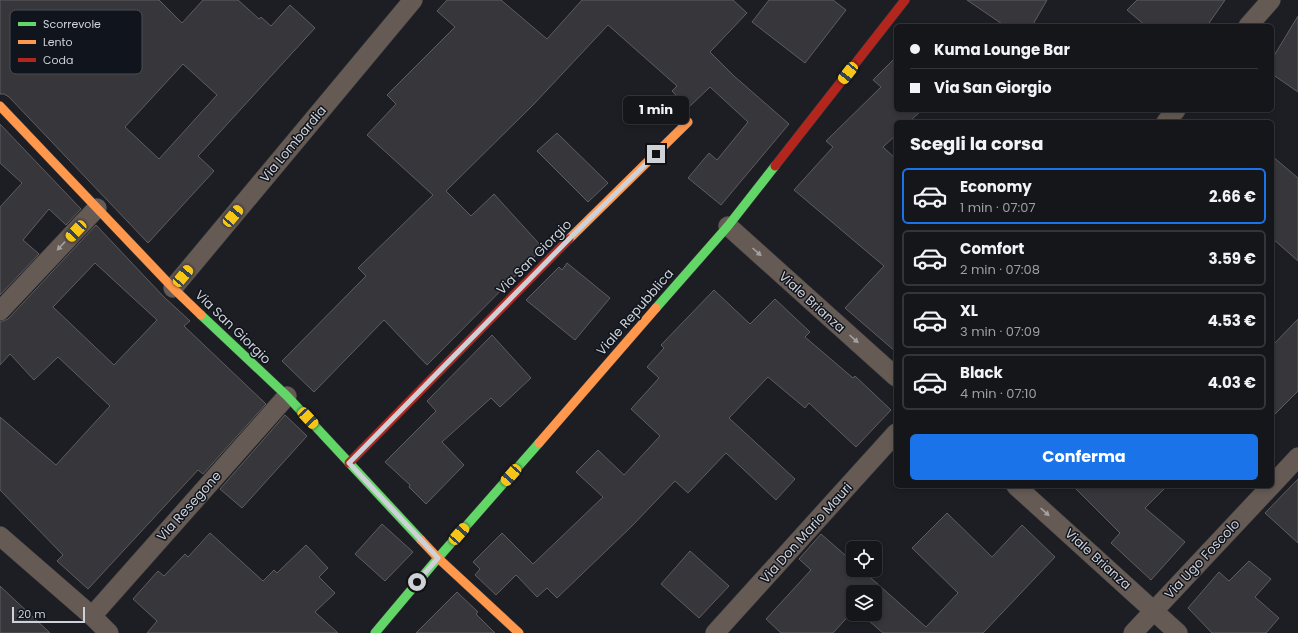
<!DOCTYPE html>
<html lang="it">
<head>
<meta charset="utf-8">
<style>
  body { margin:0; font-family:Poppins,sans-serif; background:#222327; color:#f1f3f6; height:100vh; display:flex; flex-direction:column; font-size:15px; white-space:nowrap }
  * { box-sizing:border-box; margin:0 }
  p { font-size:13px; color:#9d9fa2 }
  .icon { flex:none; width:22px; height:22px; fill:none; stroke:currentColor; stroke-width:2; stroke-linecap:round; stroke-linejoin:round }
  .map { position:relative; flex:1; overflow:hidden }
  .details { position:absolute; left:894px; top:120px; width:380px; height:368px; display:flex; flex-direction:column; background:#15161a; border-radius:6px; box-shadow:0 2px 6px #0003,0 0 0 1px #343539 }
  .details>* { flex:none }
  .top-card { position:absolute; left:894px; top:24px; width:380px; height:88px; border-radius:6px; box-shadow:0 2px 6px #0003,0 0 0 1px #343539; display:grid; align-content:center; height:88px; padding:0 16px; background:#15161a }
  .controls { position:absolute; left:846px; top:541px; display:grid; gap:8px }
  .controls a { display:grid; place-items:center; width:36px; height:36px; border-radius:6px; background:#15161a; box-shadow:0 2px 6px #0003,0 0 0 1px #343539; font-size:20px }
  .scale { position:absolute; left:12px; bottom:10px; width:73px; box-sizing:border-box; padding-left:4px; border:2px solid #ced1d7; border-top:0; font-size:11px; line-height:14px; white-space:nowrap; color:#ced1d7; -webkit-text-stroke:3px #10141c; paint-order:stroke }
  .end { position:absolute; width:18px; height:18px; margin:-9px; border:5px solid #ced1d7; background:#111; box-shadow:0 0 0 2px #111 }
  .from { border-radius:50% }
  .bubble { position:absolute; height:28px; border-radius:6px; background:#15161a; box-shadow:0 2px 6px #0003,0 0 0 1px #343539; font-size:13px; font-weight:700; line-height:28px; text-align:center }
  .car { position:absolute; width:12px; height:24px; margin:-12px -6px; border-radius:5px; box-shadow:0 0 3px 1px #0007; background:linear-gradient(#f5c518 24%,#345 0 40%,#f5c518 0 76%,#345 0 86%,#f5c518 0) }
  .top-card b { display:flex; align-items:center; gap:14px; height:38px; font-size:15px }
  .top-card b+b { border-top:1px solid #343539 }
  .top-card i { width:10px; height:10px; background:#f1f3f6 }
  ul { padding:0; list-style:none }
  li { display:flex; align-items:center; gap:12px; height:56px; margin:0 8px 6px; padding:0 8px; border:2px solid #343539; border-radius:6px }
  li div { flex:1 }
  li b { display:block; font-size:15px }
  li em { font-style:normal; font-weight:700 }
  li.on { border-color:#1a73e8 }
  li>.icon { width:36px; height:36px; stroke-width:1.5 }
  h2 { padding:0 16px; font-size:18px; line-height:48px }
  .action { display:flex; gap:8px; margin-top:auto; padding:8px 16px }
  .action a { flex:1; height:46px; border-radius:6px; background:#1a73e8; color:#fff; font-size:16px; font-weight:700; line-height:46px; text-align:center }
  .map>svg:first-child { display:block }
  .building { fill:#37363a; stroke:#5e5d61; fill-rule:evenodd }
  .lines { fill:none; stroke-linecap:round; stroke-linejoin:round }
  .street-casing { stroke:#36383b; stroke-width:20 }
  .fast-casing { stroke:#36383b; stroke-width:10 }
  .slow-casing { stroke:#36383b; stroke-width:10 }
  .jam-casing { stroke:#36383b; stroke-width:10 }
  .street { stroke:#655a54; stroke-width:19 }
  .fast { stroke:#63d668; stroke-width:9 }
  .slow { stroke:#ff974d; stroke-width:9 }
  .jam { stroke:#b3261e; stroke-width:9 }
  .oneway { fill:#a4a1a3 }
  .route { stroke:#ced1d7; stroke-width:5 }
  .labels { text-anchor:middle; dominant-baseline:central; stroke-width:3; stroke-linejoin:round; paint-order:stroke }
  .street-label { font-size:13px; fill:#ced1d7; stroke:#10141c }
  .key { fill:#10141c; stroke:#494d54; stroke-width:1 }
  .key-label { font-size:11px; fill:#ced1d7 }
</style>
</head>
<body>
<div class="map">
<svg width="1298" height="633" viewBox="0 0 1298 633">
  <rect width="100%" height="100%" fill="#1c1e23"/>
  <g class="building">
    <path d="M0,0H159L182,23L203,0H238L259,19L261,17L271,26L290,5L315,28L198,156L214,171L148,243L9,97L4,94H0ZM183,64L217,95L159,159L125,127Z"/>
    <polygon points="447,0 501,0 547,39 582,0 733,0 747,13 710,52 734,76 789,124 721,205 688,178 709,153 717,160 748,122 710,87 688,108 672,91 677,86 608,25 533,105 446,191 471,216 494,194 543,248 427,365 384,320 314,392 282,361 366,276 358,268 433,195 367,135 396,104 387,95 455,27 437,11"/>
    <polygon points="769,0 833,0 846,10 805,63 752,22"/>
    <polygon points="967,0 1047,0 1032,26 1005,26"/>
    <polygon points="1137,0 1225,0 1207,26 1146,26 1127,10"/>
    <polygon points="1298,16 1298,92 1272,74 1272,59"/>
    <polygon points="896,57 896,110 922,110 909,122 896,122 896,135 883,147 896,159 896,352 845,308 884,266 794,190 833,147 826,141 881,87 873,80"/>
    <polygon points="0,124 81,209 66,225 49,209 23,240 39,254 0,295 0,207 22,183 0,163"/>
    <polygon points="557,133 608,183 588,202 537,151"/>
    <polygon points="1272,156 1298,178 1298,261 1272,238"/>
    <path d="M96,225L164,297L190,321L184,326L266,404L203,474L198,470L88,589L57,561L63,555L0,490V417L56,465L110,406L58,357L34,380L10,354L0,365V322L8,319ZM95,263L157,320L114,365L53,307Z"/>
    <polygon points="567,263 610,298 575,340 526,300 559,267 562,270"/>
    <polygon points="714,290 750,324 775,299 810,332 805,337 853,378 855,376 891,410 856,447 809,403 805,408 768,377 729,418 795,479 776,500 726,453 688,493 675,481 632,526 557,598 547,588 537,597 516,575 496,595 475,575 480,569 473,562 502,533 533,564 603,497 576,472 598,450 624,475 660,436 631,409 659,378 647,367 664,348 661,345"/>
    <polygon points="1298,319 1298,391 1272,417 1272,346"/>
    <polygon points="492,335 531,378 500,407 491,398 442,442 464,465 426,504 409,487 410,485 385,462 436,411 427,401"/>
    <polygon points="285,415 307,436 242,508 220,489"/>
    <polygon points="1298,479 1298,543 1265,513"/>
    <polygon points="1073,486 1167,486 1145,508 1185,542 1151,580 1111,543 1120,533"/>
    <polygon points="947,513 992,557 1022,525 1055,557 983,633 883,633 861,614 875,614 875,592 853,592 853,611 833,633 781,633 766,619 811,570 799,559 821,534 853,562 853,570 862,570 926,627 958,593 912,548"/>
    <polygon points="382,524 413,552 385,581 355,554"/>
    <polygon points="210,533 263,581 274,570 277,573 306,545 328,568 319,577 335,593 315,612 338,633 147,633 157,621 133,599 158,571 164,576 185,554 188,557"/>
    <polygon points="690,551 729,586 699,618 661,584"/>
    <polygon points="1249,561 1271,579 1255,597 1279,618 1266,633 1212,633 1188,608 1219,572 1229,581"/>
    <polygon points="0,586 50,633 0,633"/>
    <polygon points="457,592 478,612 476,614 495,633 416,633"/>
  </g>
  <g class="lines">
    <defs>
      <g id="street">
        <polyline points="1248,26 1271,0"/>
        <polyline points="1166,122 1176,110"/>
        <polyline points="728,226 896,377"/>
        <polyline points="173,288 413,0"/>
        <polyline points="0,311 97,208"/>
        <polyline points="1272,485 1298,457"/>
        <polyline points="1016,486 1178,633"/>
        <polyline points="0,536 92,616 109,633"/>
        <polyline points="92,616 287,396"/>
        <polyline points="715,633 896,433"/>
        <polyline points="1133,633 1271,486"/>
      </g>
      <g id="fast">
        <polyline points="656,308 728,226 775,166"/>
        <polyline points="201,315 287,396 421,540"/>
        <polyline points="375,633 438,558 539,443"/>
      </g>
      <g id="slow">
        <polyline points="0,106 173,288 201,315"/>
        <polyline points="569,239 688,122"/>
        <polyline points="539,443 656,308"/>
        <polyline points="421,540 438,558 519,633"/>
      </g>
      <g id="jam">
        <polyline points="775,166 905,0"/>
        <polyline points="349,463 569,239"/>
      </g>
    </defs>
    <use href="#street" class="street-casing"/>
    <use href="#fast" class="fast-casing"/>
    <use href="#slow" class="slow-casing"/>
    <use href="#jam" class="jam-casing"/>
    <use href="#street" class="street"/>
    <use href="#fast" class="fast"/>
    <use href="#slow" class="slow"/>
    <use href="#jam" class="jam"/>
  </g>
  <defs><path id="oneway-solid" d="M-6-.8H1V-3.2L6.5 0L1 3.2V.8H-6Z"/></defs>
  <g class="oneway">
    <use href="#oneway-solid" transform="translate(61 246) rotate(133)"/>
    <use href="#oneway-solid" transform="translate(757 252) rotate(42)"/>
    <use href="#oneway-solid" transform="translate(854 339) rotate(42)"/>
    <use href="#oneway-solid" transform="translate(1045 512) rotate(42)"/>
  </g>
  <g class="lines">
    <polyline class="route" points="417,582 438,558 349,463 572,236 656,154"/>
  </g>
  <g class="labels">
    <g class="street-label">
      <text transform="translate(293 144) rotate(-50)">Via Lombardia</text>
      <text transform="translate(534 257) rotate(-45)">Via San Giorgio</text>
      <text transform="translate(812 302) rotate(42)">Viale Brianza</text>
      <text transform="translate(635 312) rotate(-49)">Viale Repubblica</text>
      <text transform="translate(233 327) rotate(44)">Via San Giorgio</text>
      <text transform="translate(189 506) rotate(-48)">Via Resegone</text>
      <text transform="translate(806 533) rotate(-48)">Via Don Mario Mauri</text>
      <text transform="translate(1098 559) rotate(42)">Viale Brianza</text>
      <text transform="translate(1202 559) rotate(-47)">Via Ugo Foscolo</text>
    </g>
  </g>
  <rect x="10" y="10" width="132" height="64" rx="6" class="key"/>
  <rect x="18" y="22" width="18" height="4" fill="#63d668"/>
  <rect x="18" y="40" width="18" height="4" fill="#ff974d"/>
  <rect x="18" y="58" width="18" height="4" fill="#b3261e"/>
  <g class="key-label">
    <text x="43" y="28">Scorrevole</text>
    <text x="43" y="46">Lento</text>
    <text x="43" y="64">Coda</text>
  </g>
</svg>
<div class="controls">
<a><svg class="icon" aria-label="locate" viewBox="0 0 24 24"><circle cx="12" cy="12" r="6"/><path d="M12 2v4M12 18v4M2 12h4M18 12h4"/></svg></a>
<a><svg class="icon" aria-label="layers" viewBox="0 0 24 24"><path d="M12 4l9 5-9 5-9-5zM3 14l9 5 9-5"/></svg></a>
</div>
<div class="scale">20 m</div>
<i class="end from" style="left:417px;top:582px"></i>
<i class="end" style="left:656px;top:154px"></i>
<div class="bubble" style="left:623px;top:96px;width:66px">1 min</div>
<i class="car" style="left:848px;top:73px;rotate:218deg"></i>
<i class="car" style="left:233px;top:216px;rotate:40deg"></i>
<i class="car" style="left:76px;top:231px;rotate:223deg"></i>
<i class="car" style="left:183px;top:276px;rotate:40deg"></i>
<i class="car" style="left:308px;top:418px;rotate:137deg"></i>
<i class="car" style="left:511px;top:475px;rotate:221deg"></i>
<i class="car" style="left:459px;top:534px;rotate:41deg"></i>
<div class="top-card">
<b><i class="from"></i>Kuma Lounge Bar</b>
<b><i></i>Via San Giorgio</b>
</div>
<section class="details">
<h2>Scegli la corsa</h2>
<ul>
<li class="on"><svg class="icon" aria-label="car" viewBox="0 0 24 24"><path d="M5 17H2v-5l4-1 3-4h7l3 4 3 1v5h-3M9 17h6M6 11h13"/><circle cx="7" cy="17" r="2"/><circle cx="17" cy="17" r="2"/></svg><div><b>Economy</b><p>1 min · 07:07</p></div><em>2.66 €</em></li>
<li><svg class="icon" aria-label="car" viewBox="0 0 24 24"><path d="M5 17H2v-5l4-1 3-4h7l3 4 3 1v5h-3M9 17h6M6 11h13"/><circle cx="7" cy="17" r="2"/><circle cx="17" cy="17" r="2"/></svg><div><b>Comfort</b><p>2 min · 07:08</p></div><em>3.59 €</em></li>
<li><svg class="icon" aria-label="car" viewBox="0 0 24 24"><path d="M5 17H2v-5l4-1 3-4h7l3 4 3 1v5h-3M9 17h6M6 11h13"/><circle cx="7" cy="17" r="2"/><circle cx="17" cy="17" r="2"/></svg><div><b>XL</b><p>3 min · 07:09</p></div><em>4.53 €</em></li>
<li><svg class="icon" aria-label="car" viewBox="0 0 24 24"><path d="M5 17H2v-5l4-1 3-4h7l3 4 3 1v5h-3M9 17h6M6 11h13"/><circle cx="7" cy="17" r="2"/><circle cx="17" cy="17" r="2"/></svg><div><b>Black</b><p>4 min · 07:10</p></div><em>4.03 €</em></li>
</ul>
<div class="action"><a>Conferma</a></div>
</section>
</div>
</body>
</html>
